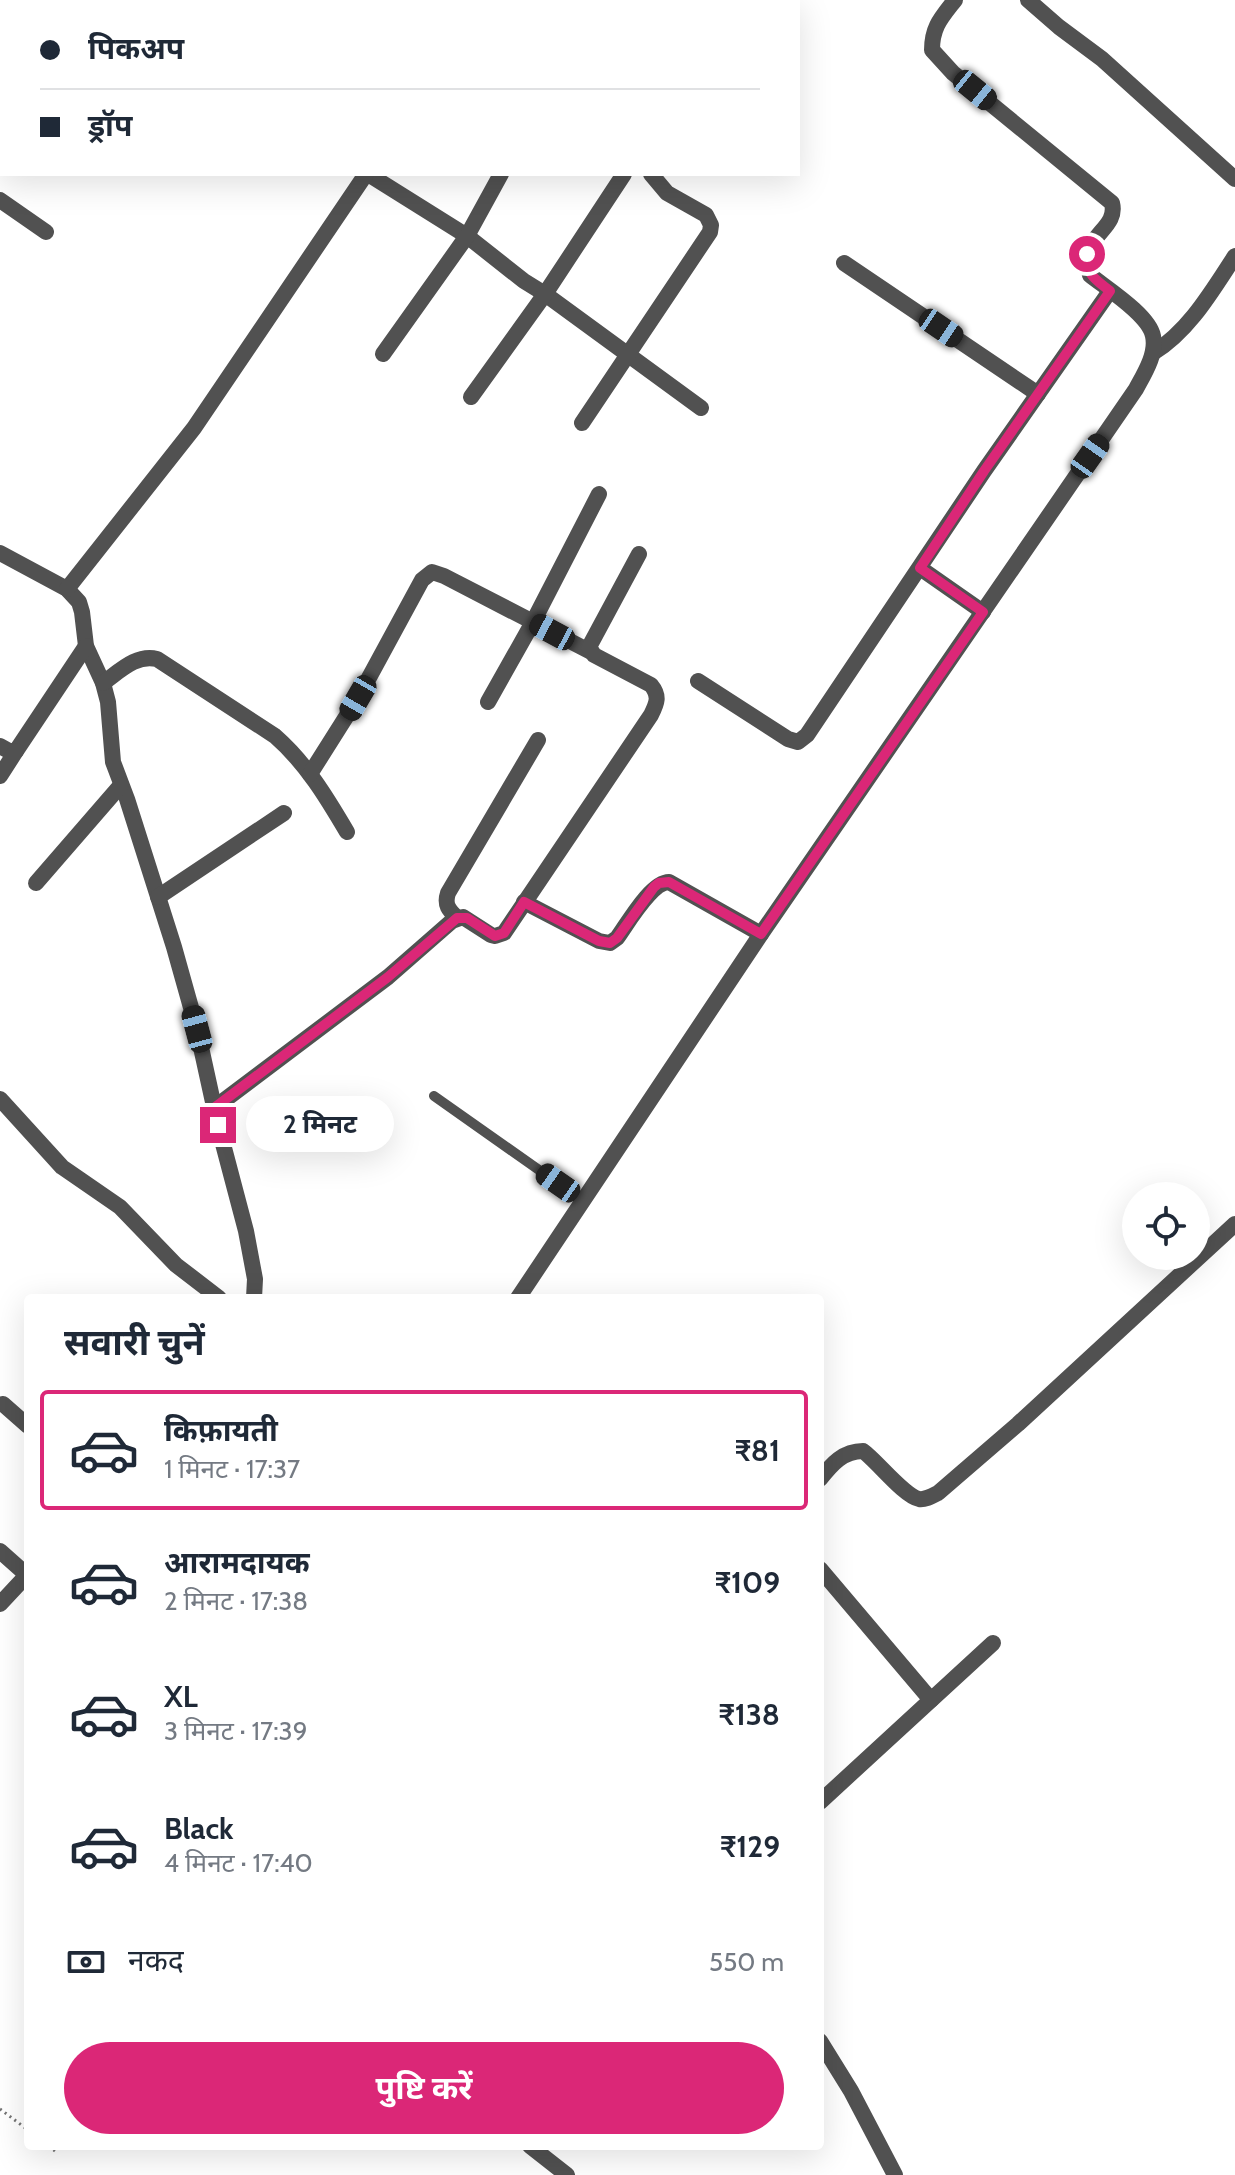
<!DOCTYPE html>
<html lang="hi">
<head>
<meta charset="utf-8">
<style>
  body { margin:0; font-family:Cabin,"Noto Sans Devanagari",sans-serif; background:#f6f6f7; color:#1f2937; height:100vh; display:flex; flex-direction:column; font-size:30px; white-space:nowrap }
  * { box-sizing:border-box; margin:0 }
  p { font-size:26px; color:#747a83 }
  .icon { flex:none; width:44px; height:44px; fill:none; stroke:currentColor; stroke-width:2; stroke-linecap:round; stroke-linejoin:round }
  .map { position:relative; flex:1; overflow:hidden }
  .details { position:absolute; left:24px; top:1294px; width:800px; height:856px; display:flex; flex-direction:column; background:#fff; border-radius:8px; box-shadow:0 8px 32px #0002 }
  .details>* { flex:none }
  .banner { position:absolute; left:0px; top:0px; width:800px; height:176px; box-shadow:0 8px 32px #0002; display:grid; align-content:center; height:176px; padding:0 40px; background:#fff }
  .buttons { position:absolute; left:1122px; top:1182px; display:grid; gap:16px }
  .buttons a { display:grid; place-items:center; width:88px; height:88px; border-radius:50%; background:#fff; box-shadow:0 8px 32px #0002; font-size:40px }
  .end { position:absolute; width:36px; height:36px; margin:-18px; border:10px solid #db2777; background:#fff; box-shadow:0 0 0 4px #fff }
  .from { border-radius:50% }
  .bubble { position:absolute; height:56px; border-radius:28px; background:#fff; box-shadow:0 8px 32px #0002; font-size:26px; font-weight:700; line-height:56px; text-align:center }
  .car { position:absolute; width:24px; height:48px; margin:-24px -12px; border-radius:10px; box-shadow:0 0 6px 2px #0007; background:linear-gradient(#222 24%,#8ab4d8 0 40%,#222 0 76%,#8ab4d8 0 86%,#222 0) }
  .banner b { display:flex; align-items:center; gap:28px; height:76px; font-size:30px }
  .banner b+b { border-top:2px solid #e0e1e3 }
  .banner i { width:20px; height:20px; background:#1f2937 }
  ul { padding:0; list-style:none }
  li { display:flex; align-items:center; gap:24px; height:120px; margin:0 16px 12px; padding:0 24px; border:4px solid transparent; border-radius:8px }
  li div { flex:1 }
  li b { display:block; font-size:30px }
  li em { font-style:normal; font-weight:700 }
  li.current { border-color:#db2777 }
  li>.icon { width:72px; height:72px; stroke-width:1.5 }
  h2 { padding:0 40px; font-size:36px; line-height:96px }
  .pay { display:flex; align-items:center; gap:20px; height:88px; padding:0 40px; font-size:30px }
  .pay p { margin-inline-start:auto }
  .button { display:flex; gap:16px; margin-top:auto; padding:16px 40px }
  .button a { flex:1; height:92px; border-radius:48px; background:#db2777; color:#fff; font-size:32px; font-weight:700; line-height:92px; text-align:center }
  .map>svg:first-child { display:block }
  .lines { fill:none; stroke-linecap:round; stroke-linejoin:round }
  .path { stroke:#737373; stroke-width:3; stroke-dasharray:2 4; stroke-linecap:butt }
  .service { stroke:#515151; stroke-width:10 }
  .minor { stroke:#515151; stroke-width:16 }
  .route { stroke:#db2777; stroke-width:10 }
</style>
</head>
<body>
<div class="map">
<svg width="1235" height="2175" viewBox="0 0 1235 2175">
  <rect width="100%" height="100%" fill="#fff"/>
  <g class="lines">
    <g class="path">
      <polyline points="0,2109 28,2130"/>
      <polyline points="49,2146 55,2151"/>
    </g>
    <polyline class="service" points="434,1096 583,1201"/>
    <g class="minor">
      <polyline points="373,0 383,2"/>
      <polyline points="506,0 508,2"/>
      <polyline points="1028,0 1059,27 1102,59 1235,179"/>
      <polyline points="429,2 430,0"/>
      <polyline points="529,2 531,0"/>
      <polyline points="672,2 674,0"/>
      <polyline points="368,174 467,236 524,281 545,294 701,408"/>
      <polyline points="0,200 46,232"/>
      <polyline points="844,263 1038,394"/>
      <path d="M1153,353C1189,331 1212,291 1235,256"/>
      <polyline points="383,354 467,236 501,174"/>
      <polyline points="471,397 545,294 624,174"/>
      <polyline points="582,423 710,232 711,225 706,215 667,193 651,174"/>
      <polyline points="0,553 67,589 79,602 82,612 86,646 103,683 108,702 113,762 127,799 174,947 197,1029 218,1125 246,1231 255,1279 254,1298"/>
      <polyline points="920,568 983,612"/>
      <polyline points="67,589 194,428 366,174"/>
      <polyline points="698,681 788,739 798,742 807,735 984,471 1110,291"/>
      <path d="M103,683C120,671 136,654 157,659L275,736C306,763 327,798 347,832"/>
      <polyline points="488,702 533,622 599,494"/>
      <polyline points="0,746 9,751 16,751 86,646"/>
      <polyline points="310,774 358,698 422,580 432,572 444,576 591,652"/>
      <polyline points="0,776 16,751"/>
      <polyline points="36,883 121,785"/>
      <polyline points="158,897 284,813"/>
      <path d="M524,902L599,941L610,943L617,938C628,923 651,882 669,882L761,934"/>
      <path d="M457,918C449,910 444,905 448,893L538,740"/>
      <polyline points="0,1099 62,1167 120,1207 176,1265 219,1298"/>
      <path d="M214,1108L388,977L452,921L463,917L491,935L495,936L504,933L651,715C657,703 660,696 651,685L594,655L589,647L639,554"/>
      <path d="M518,1298L761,934L1136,389C1144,374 1157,354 1153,336C1149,315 1106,288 1090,275C1077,235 1119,231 1112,203L953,73L932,50C932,27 941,18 955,0"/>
      <polyline points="3,1404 28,1426"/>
      <path d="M820,1479C832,1464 843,1451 863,1451C877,1461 904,1496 919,1499C925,1500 932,1496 938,1493L1018,1424L1235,1224"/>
      <polyline points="0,1551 27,1575"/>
      <polyline points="820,1569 931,1700"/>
      <polyline points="0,1604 28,1574"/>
      <polyline points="820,1802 993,1643"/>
      <polyline points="820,2041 851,2091 895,2175"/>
      <polyline points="530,2146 567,2175"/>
    </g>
  </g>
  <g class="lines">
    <path class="route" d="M218,1125L214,1108L388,977L457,918H467L495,936L504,933L524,902L599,941L610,943L617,938L654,887L659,883L669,882L761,934L983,612L920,568L984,471L1110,291C1095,279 1086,275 1087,254"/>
  </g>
</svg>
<div class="buttons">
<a><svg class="icon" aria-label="locate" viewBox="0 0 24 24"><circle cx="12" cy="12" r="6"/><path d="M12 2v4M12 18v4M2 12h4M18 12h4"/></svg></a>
</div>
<i class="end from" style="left:1087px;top:254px"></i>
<i class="end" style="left:218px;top:1125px"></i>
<div class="bubble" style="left:246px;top:1096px;width:148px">2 मिनट</div>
<i class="car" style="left:975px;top:90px;rotate:129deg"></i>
<i class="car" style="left:941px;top:328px;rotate:124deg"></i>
<i class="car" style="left:1090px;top:456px;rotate:35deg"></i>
<i class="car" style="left:552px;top:632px;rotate:298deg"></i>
<i class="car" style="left:358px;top:698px;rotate:210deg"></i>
<i class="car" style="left:197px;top:1029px;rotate:345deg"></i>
<i class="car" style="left:558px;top:1183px;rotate:305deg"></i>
<div class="banner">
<b><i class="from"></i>पिकअप</b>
<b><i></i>ड्रॉप</b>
</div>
<section class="details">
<h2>सवारी चुनें</h2>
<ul>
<li class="current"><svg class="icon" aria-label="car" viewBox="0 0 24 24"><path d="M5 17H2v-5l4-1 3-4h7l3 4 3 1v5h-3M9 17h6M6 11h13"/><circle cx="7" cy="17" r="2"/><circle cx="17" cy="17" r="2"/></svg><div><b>किफ़ायती</b><p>1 मिनट · 17:37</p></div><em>₹81</em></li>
<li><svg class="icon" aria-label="car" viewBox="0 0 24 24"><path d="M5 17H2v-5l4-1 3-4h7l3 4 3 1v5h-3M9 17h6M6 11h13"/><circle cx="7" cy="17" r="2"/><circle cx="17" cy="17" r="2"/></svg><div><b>आरामदायक</b><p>2 मिनट · 17:38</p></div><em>₹109</em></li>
<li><svg class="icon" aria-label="car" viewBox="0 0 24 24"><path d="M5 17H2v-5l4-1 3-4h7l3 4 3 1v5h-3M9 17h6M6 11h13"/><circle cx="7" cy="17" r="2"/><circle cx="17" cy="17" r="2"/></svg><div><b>XL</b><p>3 मिनट · 17:39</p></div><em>₹138</em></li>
<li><svg class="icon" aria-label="car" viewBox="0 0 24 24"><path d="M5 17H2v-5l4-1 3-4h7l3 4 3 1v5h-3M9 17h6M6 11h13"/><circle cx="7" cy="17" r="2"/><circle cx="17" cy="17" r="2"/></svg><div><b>Black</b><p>4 मिनट · 17:40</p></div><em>₹129</em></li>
</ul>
<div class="pay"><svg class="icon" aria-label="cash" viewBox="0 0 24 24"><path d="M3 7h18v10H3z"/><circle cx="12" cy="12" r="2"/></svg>नकद<p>550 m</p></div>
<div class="button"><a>पुष्टि करें</a></div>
</section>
</div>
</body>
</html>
